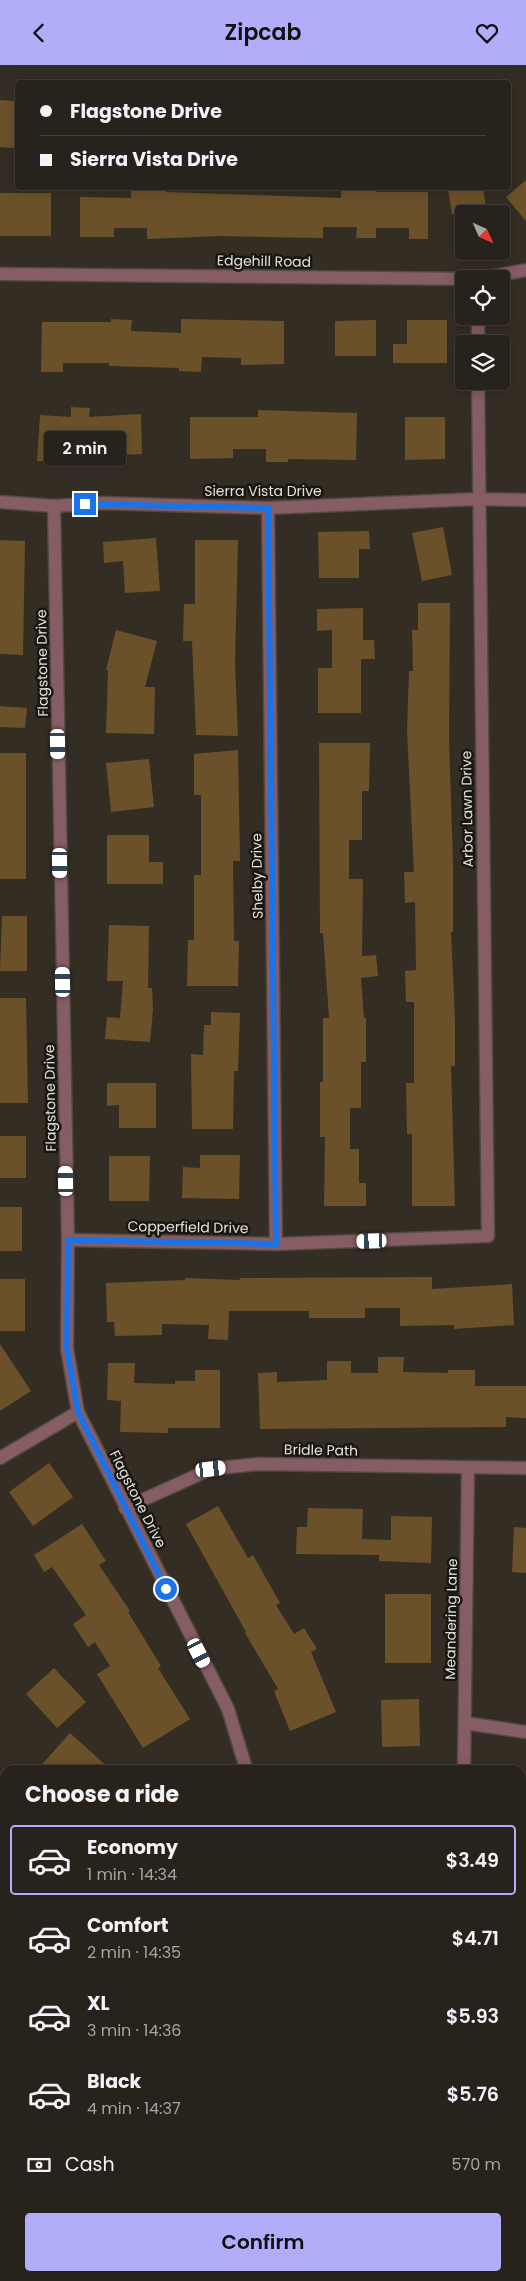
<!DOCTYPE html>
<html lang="en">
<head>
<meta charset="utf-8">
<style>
  body { margin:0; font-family:Poppins,sans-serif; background:#332f28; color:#f1f3f6; height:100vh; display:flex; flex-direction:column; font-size:19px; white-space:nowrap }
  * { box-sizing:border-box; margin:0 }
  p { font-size:16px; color:#a4a4a3 }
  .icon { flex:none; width:28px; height:28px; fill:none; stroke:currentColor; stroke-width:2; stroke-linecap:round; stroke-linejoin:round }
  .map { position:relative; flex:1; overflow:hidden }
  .side { position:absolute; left:0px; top:1700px; width:526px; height:516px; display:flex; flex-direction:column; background:#27221b; border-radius:15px 15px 0 0; box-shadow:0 2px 12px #0003,0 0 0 1px #433f3a }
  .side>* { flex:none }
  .banner { position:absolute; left:15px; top:15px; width:496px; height:110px; border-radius:5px; box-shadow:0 2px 12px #0003,0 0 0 1px #433f3a; display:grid; align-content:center; height:110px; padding:0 25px; background:#27221b }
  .needle { width:32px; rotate:135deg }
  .tools { position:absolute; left:455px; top:140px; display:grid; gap:10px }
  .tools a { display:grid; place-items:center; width:55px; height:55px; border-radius:5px; background:#27221b; box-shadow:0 2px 12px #0003,0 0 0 1px #433f3a; font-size:25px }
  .end { position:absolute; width:22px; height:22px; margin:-11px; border:6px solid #1a73e8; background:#fff; box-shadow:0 0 0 2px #fff }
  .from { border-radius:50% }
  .bubble { position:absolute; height:35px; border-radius:5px; background:#27221b; box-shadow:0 2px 12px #0003,0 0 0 1px #433f3a; font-size:16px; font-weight:600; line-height:35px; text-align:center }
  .car { position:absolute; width:15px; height:30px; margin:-15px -8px; border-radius:6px; box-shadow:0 0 4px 1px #0007; background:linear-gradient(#fff 24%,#345 0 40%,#fff 0 76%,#345 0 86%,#fff 0) }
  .banner b { display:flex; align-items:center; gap:18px; height:48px; font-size:19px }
  .banner b+b { border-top:1px solid #433f3a }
  .banner i { width:12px; height:12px; background:#f1f3f6 }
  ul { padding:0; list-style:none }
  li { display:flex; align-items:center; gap:15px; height:70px; margin:0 10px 8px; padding:0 15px; border:2px solid transparent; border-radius:5px }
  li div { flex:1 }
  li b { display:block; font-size:19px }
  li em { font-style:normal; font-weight:600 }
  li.active { border-color:#b2adf9 }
  li>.icon { width:45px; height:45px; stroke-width:1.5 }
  h2 { padding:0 25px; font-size:22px; line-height:60px }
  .pay { display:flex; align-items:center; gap:12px; height:55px; padding:0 25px; font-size:19px }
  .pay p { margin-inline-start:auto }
  .primary-button { display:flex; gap:10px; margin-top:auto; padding:10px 25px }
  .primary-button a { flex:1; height:58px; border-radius:5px; background:#b2adf9; color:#111; font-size:20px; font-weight:600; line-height:58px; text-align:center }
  header { display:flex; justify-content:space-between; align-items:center; height:65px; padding:0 25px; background:#b2adf9; color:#111; font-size:22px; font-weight:600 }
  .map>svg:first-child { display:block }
  .building { fill:#6b5129 }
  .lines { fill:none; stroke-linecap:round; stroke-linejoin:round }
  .minor-casing { stroke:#504941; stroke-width:15 }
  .tertiary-casing { stroke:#504941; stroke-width:15 }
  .minor { stroke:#865c65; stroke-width:12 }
  .tertiary { stroke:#865c65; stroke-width:12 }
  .route { stroke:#1a73e8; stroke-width:6 }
  .labels { text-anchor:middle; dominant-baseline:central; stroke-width:5; stroke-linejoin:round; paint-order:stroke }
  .street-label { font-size:14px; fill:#e3dfd9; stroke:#191612 }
</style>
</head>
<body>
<header><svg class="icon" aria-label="back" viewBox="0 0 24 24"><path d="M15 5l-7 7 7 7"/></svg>Zipcab<svg class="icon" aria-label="heart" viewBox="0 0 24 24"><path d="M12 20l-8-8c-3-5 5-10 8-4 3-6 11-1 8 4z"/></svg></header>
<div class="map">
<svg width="526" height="2216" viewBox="0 0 526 2216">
  <rect width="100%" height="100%" fill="#342d24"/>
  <g class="building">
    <polygon points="0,35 16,36 14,83 0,82"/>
    <polygon points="526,115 526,156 506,132"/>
    <polygon points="341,122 376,122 376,127 428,127 428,174 409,174 409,163 376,163 376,173 356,173 357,162 323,162 323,173 219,171 147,174 147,163 114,163 114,172 80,172 80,132 131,133 131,123 166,123 166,127 341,133"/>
    <polygon points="457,122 483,122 487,149 452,149 448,124"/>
    <rect x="0" y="128" width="51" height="43"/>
    <polygon points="111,254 132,255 131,266 181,268 181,254 284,256 284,299 241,300 241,293 202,292 201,307 179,306 179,303 109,301 109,298 63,298 63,307 41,307 42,257 111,257"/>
    <polygon points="376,255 376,291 335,291 335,256"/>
    <polygon points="407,255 447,255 447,298 393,298 393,279 407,279"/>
    <polygon points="71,342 90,343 89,352 141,349 142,389 99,391 99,388 60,386 59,397 37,396 40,350 71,352"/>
    <polygon points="258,345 357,348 356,395 288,394 288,397 266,397 266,384 233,384 233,393 190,394 190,352 258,352"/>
    <polygon points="405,352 445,352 445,394 405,395"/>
    <polygon points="443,462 452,510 422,516 412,468"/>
    <polygon points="369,466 370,484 359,484 359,513 319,513 318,467"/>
    <polygon points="156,473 160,526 125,528 123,496 104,498 103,477"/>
    <polygon points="0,475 25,476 23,590 0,589"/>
    <polygon points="195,475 238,475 235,598 238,671 196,670 192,576 183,576 184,539 195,539"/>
    <polygon points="418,538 450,538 449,674 453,797 453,867 451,867 455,954 455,1001 451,1001 455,1141 412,1141 412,1069 407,1069 406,1018 414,1018 414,937 406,937 405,906 416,905 415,837 405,838 404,807 414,807 407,666 409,606 413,606 412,565 418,565"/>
    <polygon points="363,543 363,575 374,575 375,594 361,594 361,648 318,648 318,603 332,603 332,565 317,566 317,544"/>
    <polygon points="116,565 157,576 145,622 155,622 154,669 106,668 108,605 106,605"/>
    <polygon points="0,641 27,643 25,663 0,662"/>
    <polygon points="319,678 370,678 369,726 362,726 362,775 349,775 349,814 363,814 362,891 376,890 378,911 361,913 364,953 366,953 366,997 361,997 361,1043 350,1043 350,1084 359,1084 359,1118 366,1118 366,1141 324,1141 325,1072 320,1072 320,1017 323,1017 323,953 329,953 323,868 320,868"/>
    <polygon points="238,685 240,796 233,796 234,876 239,876 238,921 187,921 188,875 194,875 194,810 201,810 201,730 194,730 194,689"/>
    <rect x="0" y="688" width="26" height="126"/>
    <polygon points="149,694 154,742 111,747 106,698"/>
    <polygon points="107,770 149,770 149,797 163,797 163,819 107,819"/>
    <polygon points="2,851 27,851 27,906 0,906"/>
    <polygon points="109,860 149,861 148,923 152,923 153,945 150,977 105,974 107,952 120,953 123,916 107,916"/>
    <polygon points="0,933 26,933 28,1038 0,1038"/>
    <polygon points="211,947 240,948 238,1006 234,1006 233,1064 192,1064 191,989 203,990 204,960 211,960"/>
    <polygon points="107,1018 156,1018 156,1063 119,1063 119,1040 107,1041"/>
    <rect x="0" y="1071" width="26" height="42"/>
    <polygon points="200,1090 240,1090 239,1134 182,1133 183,1102 200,1103"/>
    <polygon points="109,1091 150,1091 149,1136 109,1136"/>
    <rect x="0" y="1142" width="22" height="44"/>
    <polygon points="432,1212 432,1224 512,1219 514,1260 454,1264 454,1260 400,1261 400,1243 365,1243 365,1253 309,1253 309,1246 229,1246 228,1275 208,1274 209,1260 162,1259 162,1270 115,1271 114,1257 107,1257 106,1218 185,1215 185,1213 240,1215 240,1213"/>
    <rect x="0" y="1214" width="25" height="52"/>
    <polygon points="0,1279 31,1326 0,1346"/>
    <polygon points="378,1292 404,1292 403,1307 448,1308 448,1305 475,1305 475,1321 526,1321 526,1353 506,1352 506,1362 260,1364 258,1308 277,1307 277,1317 327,1315 327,1296 351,1296 351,1308 378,1308"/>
    <polygon points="108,1298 135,1298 134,1318 175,1319 175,1316 195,1316 195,1305 220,1305 220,1363 168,1363 168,1368 120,1367 121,1336 107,1335"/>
    <polygon points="49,1398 73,1432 33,1461 9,1427"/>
    <polygon points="218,1441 248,1493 253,1490 280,1538 276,1540 294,1569 304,1563 317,1584 311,1587 336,1647 290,1666 274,1626 278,1624 245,1568 246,1567 186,1459"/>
    <polygon points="308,1443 363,1444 362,1474 391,1475 391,1451 432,1452 431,1498 379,1496 379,1490 296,1489 297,1462 307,1462"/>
    <polygon points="82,1459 106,1496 99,1500 130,1546 128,1547 161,1601 158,1603 190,1654 143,1683 97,1609 110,1601 95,1577 88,1582 73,1559 86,1550 52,1502 44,1507 34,1490"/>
    <polygon points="514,1462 526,1463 526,1508 512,1507"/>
    <rect x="385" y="1529" width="46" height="69"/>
    <polygon points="54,1603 86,1637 57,1663 26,1629"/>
    <polygon points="419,1634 420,1681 382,1682 381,1635"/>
    <polygon points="70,1668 111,1705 37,1705"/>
  </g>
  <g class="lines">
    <defs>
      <g id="minor">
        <polyline points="478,251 478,279"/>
        <polyline points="0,437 54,441 101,438 268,443 478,434 526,435"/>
        <polyline points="54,441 68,1175 67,1284 78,1347 228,1644 245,1700 243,1705"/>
        <polyline points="268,443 276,1179"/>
        <polyline points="68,1175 276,1179 488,1171 478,316"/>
        <polyline points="0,1393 78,1347"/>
        <polyline points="125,1443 211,1404 258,1399 526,1403"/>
        <polyline points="465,1658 526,1667"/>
        <polyline points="464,1705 468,1403"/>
        <polyline points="521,1943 526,1943"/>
        <polyline points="0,2164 5,2164"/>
        <polyline points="521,2180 526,2180"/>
        <polyline points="438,2211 439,2216"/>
      </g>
      <polyline id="tertiary" points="0,209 478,214 526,205"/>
    </defs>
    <use href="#minor" class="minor-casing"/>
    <use href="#tertiary" class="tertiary-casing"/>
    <use href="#minor" class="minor"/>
    <use href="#tertiary" class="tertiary"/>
  </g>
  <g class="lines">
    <polyline class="route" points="85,439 268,443 276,1179 68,1175 67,1284 78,1347 166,1524"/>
  </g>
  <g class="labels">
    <g class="street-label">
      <text transform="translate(264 196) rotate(1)">Edgehill Road</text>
      <text x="263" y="426">Sierra Vista Drive</text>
      <text transform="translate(42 598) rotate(-91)">Flagstone Drive</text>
      <text transform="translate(467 744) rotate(-91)">Arbor Lawn Drive</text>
      <text transform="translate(257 811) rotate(-91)">Shelby Drive</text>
      <text transform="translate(50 1033) rotate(-91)">Flagstone Drive</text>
      <text transform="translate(188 1162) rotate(1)">Copperfield Drive</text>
      <text transform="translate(321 1385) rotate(1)">Bridle Path</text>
      <text transform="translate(138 1434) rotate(63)">Flagstone Drive</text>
      <text transform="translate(451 1554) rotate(-89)">Meandering Lane</text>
    </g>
  </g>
</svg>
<div class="tools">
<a><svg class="needle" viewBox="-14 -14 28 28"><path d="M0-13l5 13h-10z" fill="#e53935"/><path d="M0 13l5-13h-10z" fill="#a4a4a3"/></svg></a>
<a><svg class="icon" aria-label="locate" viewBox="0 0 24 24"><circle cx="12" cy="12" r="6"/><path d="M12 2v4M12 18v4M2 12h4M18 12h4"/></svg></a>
<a><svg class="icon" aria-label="layers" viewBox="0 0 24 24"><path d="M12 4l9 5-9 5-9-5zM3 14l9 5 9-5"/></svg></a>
</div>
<i class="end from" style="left:166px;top:1524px"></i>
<i class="end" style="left:85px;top:439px"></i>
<div class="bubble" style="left:44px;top:366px;width:82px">2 min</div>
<i class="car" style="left:58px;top:679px;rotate:179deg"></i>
<i class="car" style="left:60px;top:798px;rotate:179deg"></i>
<i class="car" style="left:63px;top:917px;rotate:359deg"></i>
<i class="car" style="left:66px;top:1116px;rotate:359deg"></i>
<i class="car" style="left:372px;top:1176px;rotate:268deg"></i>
<i class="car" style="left:211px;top:1404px;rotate:84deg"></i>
<i class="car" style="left:199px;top:1588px;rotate:153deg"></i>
<div class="banner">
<b><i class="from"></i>Flagstone Drive</b>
<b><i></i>Sierra Vista Drive</b>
</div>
<section class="side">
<h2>Choose a ride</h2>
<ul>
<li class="active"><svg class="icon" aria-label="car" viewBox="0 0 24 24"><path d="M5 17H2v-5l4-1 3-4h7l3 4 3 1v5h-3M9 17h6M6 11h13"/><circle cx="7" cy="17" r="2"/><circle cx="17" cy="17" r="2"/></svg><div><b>Economy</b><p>1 min · 14:34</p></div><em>$3.49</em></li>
<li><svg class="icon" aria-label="car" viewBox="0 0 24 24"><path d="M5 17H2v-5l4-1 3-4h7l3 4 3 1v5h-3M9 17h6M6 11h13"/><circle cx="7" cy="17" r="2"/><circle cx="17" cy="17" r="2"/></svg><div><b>Comfort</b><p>2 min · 14:35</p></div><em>$4.71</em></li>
<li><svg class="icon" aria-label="car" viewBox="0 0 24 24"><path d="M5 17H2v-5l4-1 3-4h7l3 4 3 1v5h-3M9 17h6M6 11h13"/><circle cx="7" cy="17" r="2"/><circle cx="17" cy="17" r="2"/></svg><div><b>XL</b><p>3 min · 14:36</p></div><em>$5.93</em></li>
<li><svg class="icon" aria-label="car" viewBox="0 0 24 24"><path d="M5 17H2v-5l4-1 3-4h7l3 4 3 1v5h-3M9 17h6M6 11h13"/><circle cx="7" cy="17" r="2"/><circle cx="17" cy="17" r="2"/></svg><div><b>Black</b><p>4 min · 14:37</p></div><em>$5.76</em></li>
</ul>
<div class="pay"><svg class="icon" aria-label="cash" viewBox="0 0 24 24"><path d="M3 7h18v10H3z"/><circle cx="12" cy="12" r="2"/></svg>Cash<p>570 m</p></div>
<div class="primary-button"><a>Confirm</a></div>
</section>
</div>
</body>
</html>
